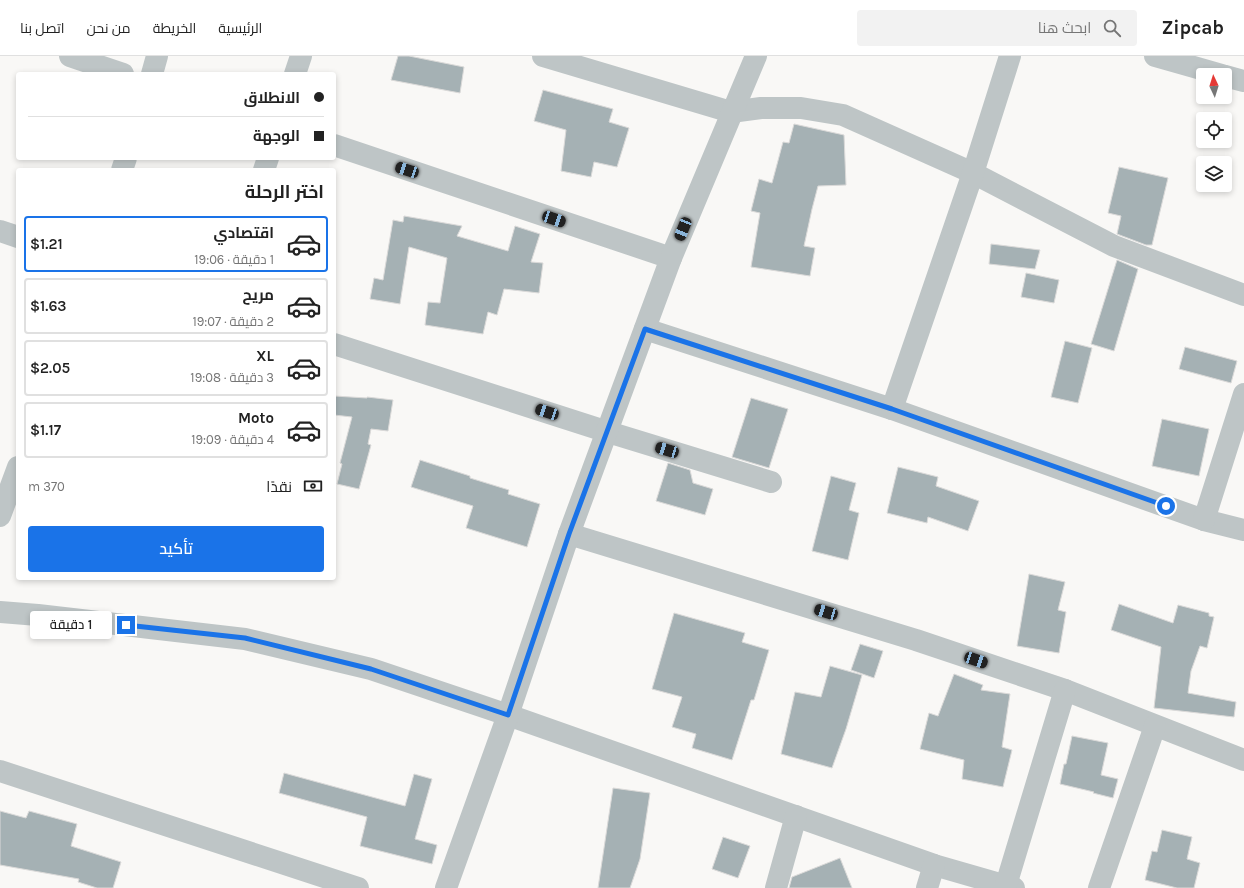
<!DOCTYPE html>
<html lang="ar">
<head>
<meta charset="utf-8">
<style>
  body { margin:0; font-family:Karla,Cairo,sans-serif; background:#f2f2f2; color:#222; direction:rtl; height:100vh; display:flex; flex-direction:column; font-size:15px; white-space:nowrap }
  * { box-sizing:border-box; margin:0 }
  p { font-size:13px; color:#767676 }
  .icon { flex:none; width:22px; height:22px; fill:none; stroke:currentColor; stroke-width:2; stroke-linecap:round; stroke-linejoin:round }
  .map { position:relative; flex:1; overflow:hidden; direction:ltr }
  .panel { position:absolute; left:16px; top:112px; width:320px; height:412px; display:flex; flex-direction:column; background:#fff; border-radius:4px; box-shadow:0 2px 6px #0003; direction:rtl }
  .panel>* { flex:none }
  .banner { position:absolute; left:16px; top:16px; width:320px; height:88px; border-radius:4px; box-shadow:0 2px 6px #0003; direction:rtl; display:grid; align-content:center; height:88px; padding:0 12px; background:#fff }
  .needle { width:26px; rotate:356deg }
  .controls { position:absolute; left:1196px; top:12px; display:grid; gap:8px }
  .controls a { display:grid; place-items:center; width:36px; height:36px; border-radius:4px; background:#fff; box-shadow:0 2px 6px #0003; font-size:20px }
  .end { position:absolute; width:18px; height:18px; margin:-9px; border:5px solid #1a73e8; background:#fff; box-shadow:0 0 0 2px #fff }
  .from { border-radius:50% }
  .bubble { position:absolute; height:28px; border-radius:4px; background:#fff; box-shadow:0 2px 6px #0003; font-size:13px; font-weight:600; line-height:28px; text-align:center; direction:rtl }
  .car { position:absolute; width:12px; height:24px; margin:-12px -6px; border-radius:5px; box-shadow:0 0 3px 1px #0007; background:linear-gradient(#222 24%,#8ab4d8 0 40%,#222 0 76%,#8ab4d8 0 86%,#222 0) }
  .banner b { display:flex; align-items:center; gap:14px; height:38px; font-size:15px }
  .banner b+b { border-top:1px solid #e0e0e0 }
  .banner i { width:10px; height:10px; background:#222 }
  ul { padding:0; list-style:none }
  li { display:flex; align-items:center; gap:12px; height:56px; margin:0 8px 6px; padding:0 4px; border:2px solid #e0e0e0; border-radius:4px }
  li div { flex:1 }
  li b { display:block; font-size:15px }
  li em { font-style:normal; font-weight:600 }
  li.current { border-color:#1a73e8 }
  li>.icon { width:36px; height:36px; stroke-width:1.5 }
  h2 { padding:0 12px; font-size:18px; line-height:48px }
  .pay { display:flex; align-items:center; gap:10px; height:44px; padding:0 12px; font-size:15px }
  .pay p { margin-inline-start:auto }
  .button { display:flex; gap:8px; margin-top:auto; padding:8px 12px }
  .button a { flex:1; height:46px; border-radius:4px; background:#1a73e8; color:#fff; font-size:16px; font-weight:600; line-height:46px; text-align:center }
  header { display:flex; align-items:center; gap:24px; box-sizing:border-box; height:56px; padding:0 20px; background:#fff; border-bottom:1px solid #e0e0e0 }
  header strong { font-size:19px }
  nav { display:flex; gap:22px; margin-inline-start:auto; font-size:14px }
  .search { width:280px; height:36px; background:#f2f2f2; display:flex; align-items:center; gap:10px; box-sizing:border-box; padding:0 14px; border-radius:4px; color:#767676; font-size:15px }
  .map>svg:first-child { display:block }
  .building { fill:#a5b1b4; stroke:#dbdad9 }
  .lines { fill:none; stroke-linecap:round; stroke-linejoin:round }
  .minor { stroke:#bec5c6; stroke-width:22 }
  .route { stroke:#1a73e8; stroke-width:5 }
</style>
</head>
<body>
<header>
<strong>Zipcab</strong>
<div class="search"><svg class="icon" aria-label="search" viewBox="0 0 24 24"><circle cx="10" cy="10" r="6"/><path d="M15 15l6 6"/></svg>ابحث هنا</div>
<nav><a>الرئيسية</a><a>الخريطة</a><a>من نحن</a><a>اتصل بنا</a></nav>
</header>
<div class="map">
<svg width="1244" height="832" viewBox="0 0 1244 832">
  <rect width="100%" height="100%" fill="#f9f8f6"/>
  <g class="building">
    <polygon points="398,0 409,0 464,11 460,37 391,24"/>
    <polygon points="543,34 613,53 609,66 629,72 617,111 594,106 591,121 561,115 566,74 534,65"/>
    <polygon points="794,68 844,79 846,129 818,130 812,153 804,190 815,192 810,220 751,211 760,157 751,155 759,123 772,127 783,86 789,87"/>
    <polygon points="1119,111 1168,122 1152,189 1146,189 1117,178 1121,160 1108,157"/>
    <polygon points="404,160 462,170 457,180 508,195 515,170 540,178 531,206 543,207 539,237 504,233 497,259 488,256 483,278 425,269 428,246 440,247 447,202 409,191 400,248 370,243 374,222 383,224 393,164 403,166"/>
    <polygon points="991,188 1040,194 1035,213 989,208"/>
    <polygon points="1117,204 1138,213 1114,295 1091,288"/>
    <polygon points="1026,217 1059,224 1054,247 1021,241"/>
    <polygon points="1065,285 1092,292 1078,347 1051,341"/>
    <polygon points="1185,291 1237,305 1231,327 1179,313"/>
    <polygon points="334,340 367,342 367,341 393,344 388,375 371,373 368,388 371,389 359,433 337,428 342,408 340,407 352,361 334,359"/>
    <polygon points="751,342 788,353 769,412 732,401"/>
    <polygon points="1162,363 1209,373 1199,420 1152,410"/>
    <polygon points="420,404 470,420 470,422 509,434 508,438 540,448 527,491 466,472 473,450 411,431"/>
    <polygon points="668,407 690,414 693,427 713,433 705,459 656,445"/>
    <polygon points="898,411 938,421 936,430 979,445 968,475 928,461 927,467 887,457"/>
    <polygon points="831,420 856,427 849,454 859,457 848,504 812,495"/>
    <polygon points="1029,518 1065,526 1058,554 1066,556 1059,597 1017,590"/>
    <polygon points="1119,548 1173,567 1178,549 1209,557 1209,560 1214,561 1207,592 1200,590 1191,615 1188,637 1236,646 1234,661 1154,652 1161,591 1111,574"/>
    <polygon points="674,557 745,577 742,586 769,594 754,644 751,644 732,704 692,692 696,678 672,671 682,641 652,633"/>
    <polygon points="860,588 883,595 874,622 851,614"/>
    <polygon points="830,610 862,619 846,673 832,712 781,698 795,636 821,641"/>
    <polygon points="954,618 983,629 981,634 1010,638 1002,691 1012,694 1003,731 962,723 964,704 920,693 929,657 938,660"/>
    <polygon points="1072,680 1108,687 1101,719 1118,723 1113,742 1093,737 1094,736 1060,728 1064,708 1066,708"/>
    <polygon points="284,717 405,750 414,718 432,723 415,783 437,789 432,808 360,790 367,761 279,737"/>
    <polygon points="613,732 650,737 640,803 630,832 598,832"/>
    <polygon points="0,755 26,762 29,755 77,768 71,790 121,806 113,832 97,832 78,826 79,823 0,809"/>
    <polygon points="1162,774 1192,781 1187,803 1200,807 1194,832 1177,832 1145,824 1152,795 1157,796"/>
    <polygon points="723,781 750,790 738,822 712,813"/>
    <polygon points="840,802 852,832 789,832 792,821"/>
  </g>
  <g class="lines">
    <g class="minor">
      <polyline points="70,0 123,18"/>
      <polyline points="543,0 731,56 761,52 801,52 843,59 973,117 1114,190 1244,239"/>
      <polyline points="1155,0 1222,19"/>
      <polyline points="152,18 157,0"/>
      <polyline points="295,18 301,0"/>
      <polyline points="1225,20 1244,25"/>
      <polyline points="334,89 671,202"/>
      <polyline points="122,114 126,102"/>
      <polyline points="264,114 268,102"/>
      <polyline points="0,175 18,181"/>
      <polyline points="645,273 892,353 1204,464 1244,474"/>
      <polyline points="334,288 608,376 771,426"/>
      <polyline points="892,353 973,117 1010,0"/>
      <polyline points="0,460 18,411"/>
      <polyline points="1204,464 1244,338"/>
      <polyline points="569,478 916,584 1065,634 1244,704"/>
      <polyline points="0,556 38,559 245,583 371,613 508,659 934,809 1014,832"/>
      <polyline points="0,715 358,832"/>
      <polyline points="1006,829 1065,634"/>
      <polyline points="446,832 508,659 569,478 671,202 756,0"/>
      <polyline points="776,832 796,760"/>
      <polyline points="927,832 934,809"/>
      <polyline points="1099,832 1155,670"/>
    </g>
  </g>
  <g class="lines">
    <polyline class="route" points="126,569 245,582 371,613 508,659 569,478 645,273 892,353 1166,450"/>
  </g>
</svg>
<div class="controls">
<a><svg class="needle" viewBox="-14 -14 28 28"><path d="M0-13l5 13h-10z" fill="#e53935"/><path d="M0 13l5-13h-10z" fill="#767676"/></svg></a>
<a><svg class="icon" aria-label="locate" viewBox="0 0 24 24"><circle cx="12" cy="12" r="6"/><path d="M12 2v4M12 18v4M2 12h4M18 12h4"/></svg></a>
<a><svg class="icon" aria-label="layers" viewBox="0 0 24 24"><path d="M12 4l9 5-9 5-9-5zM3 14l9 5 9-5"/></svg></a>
</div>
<i class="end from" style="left:1166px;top:450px"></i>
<i class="end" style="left:126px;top:569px"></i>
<div class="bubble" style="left:30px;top:555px;width:82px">1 دقيقة</div>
<i class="car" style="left:407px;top:114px;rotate:288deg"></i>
<i class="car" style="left:554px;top:163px;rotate:109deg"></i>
<i class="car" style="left:683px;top:173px;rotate:202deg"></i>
<i class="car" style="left:547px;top:356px;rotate:288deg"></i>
<i class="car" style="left:667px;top:394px;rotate:287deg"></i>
<i class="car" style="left:826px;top:556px;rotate:287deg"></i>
<i class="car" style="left:976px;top:604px;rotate:109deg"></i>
<div class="banner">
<b><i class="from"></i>الانطلاق</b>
<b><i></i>الوجهة</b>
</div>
<section class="panel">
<h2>اختر الرحلة</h2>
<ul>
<li class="current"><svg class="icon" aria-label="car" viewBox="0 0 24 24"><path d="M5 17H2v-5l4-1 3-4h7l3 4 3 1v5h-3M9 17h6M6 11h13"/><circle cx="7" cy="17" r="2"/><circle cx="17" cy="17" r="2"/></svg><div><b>اقتصادي</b><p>1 دقيقة · 19:06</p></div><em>$1.21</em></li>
<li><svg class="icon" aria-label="car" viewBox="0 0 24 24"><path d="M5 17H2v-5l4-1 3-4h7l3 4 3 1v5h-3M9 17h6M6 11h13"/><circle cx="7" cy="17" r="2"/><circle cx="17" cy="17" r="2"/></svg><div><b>مريح</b><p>2 دقيقة · 19:07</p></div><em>$1.63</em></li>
<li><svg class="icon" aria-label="car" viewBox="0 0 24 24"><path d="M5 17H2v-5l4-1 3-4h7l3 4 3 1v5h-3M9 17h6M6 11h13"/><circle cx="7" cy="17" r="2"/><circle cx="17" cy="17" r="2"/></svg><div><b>XL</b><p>3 دقيقة · 19:08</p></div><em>$2.05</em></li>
<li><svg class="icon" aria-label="car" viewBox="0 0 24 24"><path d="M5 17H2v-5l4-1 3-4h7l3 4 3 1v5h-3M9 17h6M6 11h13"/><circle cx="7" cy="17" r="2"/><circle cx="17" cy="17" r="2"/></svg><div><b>Moto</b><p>4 دقيقة · 19:09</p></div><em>$1.17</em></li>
</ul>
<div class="pay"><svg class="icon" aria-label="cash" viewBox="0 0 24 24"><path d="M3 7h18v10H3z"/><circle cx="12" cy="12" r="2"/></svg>نقدًا<p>370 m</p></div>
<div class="button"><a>تأكيد</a></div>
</section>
</div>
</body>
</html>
